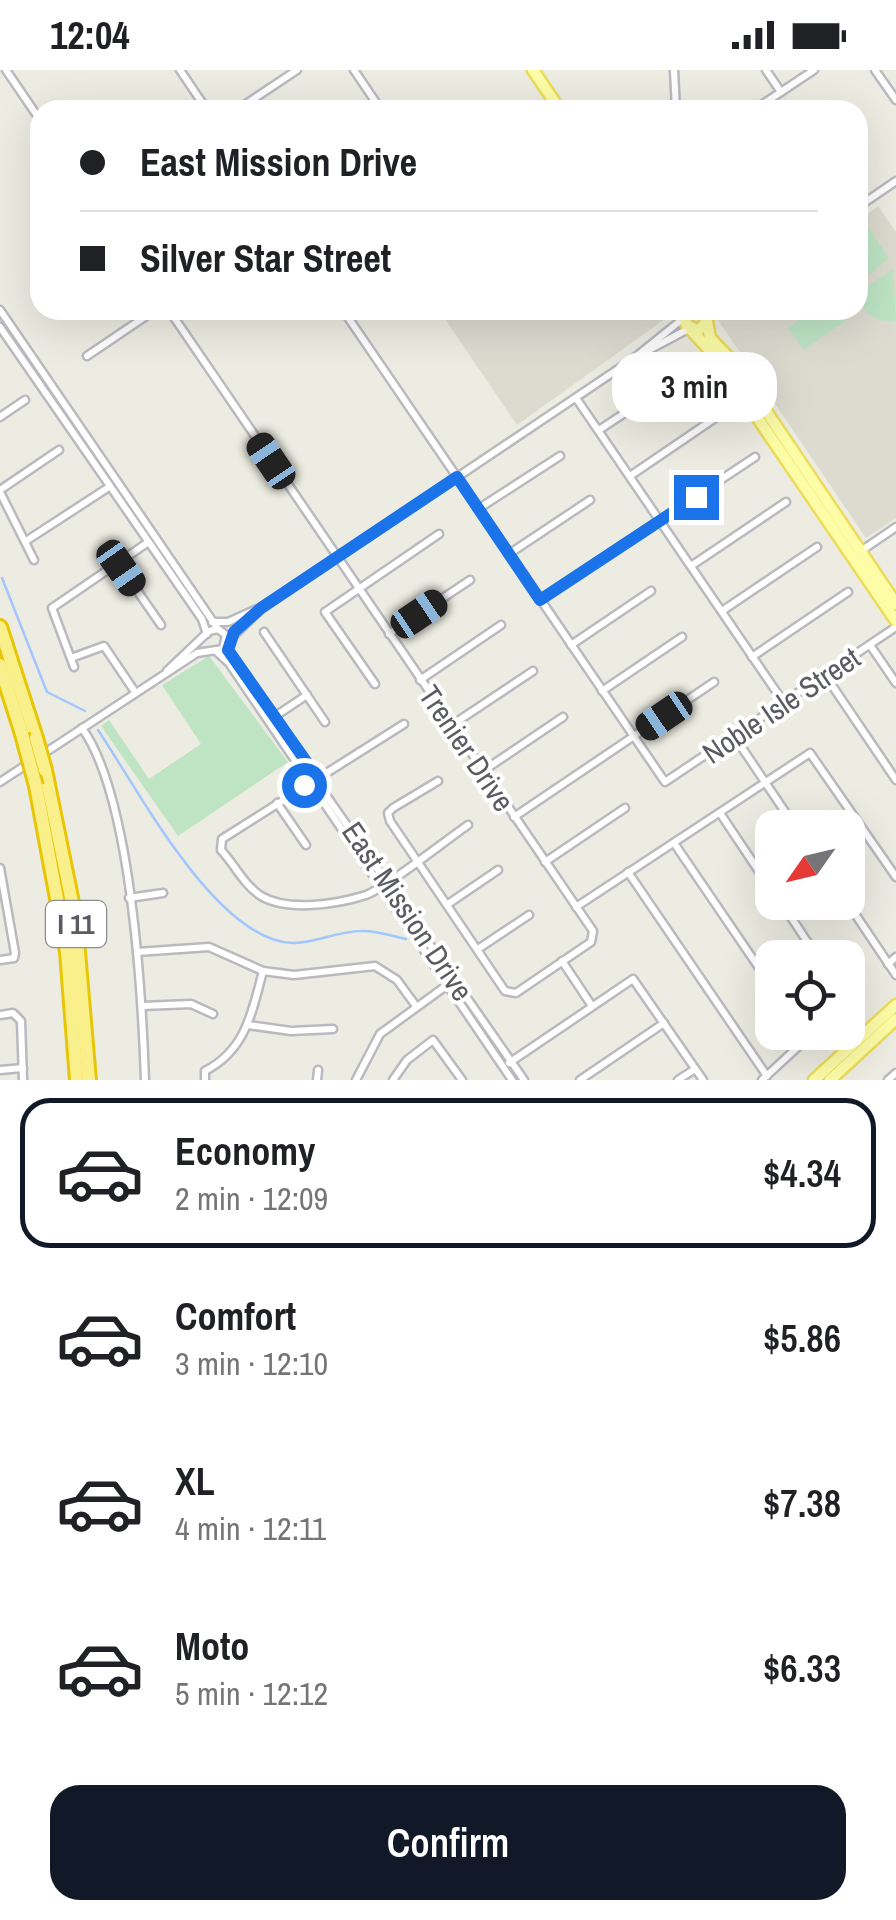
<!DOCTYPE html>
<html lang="en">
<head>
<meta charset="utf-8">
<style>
  body { margin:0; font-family:"Archivo Narrow",sans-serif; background:#f6f6f6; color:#202124; height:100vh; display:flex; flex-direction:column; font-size:38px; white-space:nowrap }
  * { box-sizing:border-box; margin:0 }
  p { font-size:32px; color:#757577 }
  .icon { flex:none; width:55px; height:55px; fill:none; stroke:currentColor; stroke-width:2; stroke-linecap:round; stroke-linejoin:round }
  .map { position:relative; height:1010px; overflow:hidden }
  .sheet { display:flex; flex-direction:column; background:#fff; flex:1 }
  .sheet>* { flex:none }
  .top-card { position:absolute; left:30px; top:30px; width:838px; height:220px; border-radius:30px; box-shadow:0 10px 40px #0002; display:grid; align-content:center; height:220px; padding:0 50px; background:#fff }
  .needle { width:65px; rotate:236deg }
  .controls { position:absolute; left:755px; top:740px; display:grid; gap:20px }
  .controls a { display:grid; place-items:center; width:110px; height:110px; border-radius:20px; background:#fff; box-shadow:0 10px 40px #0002; font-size:50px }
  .end { position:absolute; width:45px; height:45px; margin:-22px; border:12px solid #1a73e8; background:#fff; box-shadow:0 0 0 5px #fff }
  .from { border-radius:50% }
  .bubble { position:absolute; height:70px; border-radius:30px; background:#fff; box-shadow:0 10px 40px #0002; font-size:32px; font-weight:600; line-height:70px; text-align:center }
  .car { position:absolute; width:30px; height:60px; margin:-30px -15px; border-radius:12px; box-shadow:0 0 8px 2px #0007; background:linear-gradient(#222 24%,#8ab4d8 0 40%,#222 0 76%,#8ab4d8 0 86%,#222 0) }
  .top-card b { display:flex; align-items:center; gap:35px; height:95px; font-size:38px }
  .top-card b+b { border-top:2px solid #e0e0e0 }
  .top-card i { width:25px; height:25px; background:#202124 }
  ul { padding:18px 0 0; list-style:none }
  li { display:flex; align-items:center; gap:30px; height:150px; margin:0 20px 15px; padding:0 30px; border:5px solid transparent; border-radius:30px }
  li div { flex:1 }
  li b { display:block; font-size:38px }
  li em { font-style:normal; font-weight:600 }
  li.current { border-color:#111827 }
  li>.icon { width:90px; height:90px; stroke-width:1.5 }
  .button { display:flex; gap:20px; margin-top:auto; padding:20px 50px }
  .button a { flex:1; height:115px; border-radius:30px; background:#111827; color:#fff; font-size:40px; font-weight:600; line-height:115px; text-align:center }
  .status { display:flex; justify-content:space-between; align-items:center; height:70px; padding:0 50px; background:#fff; direction:ltr }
  .status svg { height:28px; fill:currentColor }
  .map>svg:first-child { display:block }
  .education { fill:#dddbd0 }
  .green { fill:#bee4c4 }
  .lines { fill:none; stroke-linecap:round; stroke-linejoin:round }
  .stream { stroke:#a2c6fd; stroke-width:2.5 }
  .minor-casing { stroke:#b9bac0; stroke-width:11 }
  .major-casing { stroke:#eddc5a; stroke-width:15 }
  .highway-casing { stroke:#e8c606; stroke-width:18 }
  .minor { stroke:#fff; stroke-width:6 }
  .major { stroke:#fdfda7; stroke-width:10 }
  .highway { stroke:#faf08b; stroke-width:12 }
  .highway-bridge-casing { stroke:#e8c606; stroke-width:18; stroke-linecap:butt }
  .highway-bridge { stroke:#faf08b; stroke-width:12 }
  .route { stroke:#1a73e8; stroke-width:12 }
  .labels { text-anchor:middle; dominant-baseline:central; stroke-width:8; stroke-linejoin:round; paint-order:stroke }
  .shield { fill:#fff; stroke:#8c8d91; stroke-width:2.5 }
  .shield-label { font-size:28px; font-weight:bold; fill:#5a5c62 }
  .street-label { font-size:30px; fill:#5a5c62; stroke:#fff }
</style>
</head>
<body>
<div class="status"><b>12:04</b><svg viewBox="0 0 49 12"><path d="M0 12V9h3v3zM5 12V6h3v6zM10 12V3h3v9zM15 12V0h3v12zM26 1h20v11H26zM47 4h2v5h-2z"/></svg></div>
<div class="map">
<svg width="896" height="1010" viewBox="0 0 896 1010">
  <rect width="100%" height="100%" fill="#edece2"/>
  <g class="education">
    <polygon points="878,136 896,162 896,448 866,468 716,247 727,240 858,240 858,151"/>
    <polygon points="459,240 672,240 672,244 517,355 445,249"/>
  </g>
  <g class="green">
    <polygon points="865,153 889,188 858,214 858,158"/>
    <path d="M893,199L896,251C877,254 860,242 858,223Z"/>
    <polygon points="814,240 840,240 847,250 804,280 788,258"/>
    <polygon points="209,586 288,692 178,766 101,656 109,650 149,709 201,674 162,615"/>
  </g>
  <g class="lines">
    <g class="stream">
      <polyline points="2,508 47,622 85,641"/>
      <path d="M98,660C138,719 216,871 293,873C316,873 338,861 361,861C376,860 391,866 406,869"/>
    </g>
    <defs>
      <g id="minor">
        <polyline points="6,0 40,50"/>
        <polyline points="180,0 207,40"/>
        <polyline points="354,0 381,40"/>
        <polyline points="674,0 676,40"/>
        <polyline points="766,0 781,22"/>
        <polyline points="875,0 896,30"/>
        <polyline points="237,40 297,0"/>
        <polyline points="754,40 814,0"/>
        <polyline points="858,137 896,111"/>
        <polyline points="0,240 218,559"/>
        <polyline points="169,240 593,861 591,872 516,923 505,921 390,751 388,743 393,738 438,711"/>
        <polyline points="343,240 665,712 896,557"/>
        <polyline points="707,250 715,240"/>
        <polyline points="0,257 202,549 207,564"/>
        <polyline points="87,286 155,240"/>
        <polyline points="634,288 690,258"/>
        <polyline points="576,328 784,633"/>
        <polyline points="0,347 25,330"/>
        <polyline points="599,360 694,297"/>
        <polyline points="630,406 724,342"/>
        <polyline points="0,420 59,380"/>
        <polyline points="0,422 34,490"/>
        <polyline points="478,439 560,386"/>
        <polyline points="26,471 109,417"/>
        <polyline points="858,483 896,457"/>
        <polyline points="509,484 590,430"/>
        <polyline points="118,493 161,555"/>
        <polyline points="691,496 786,432"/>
        <polyline points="540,530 755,387"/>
        <polyline points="722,541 817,477"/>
        <polyline points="212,552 228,552 257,539"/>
        <polyline points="264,562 325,652"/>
        <polyline points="389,564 470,510"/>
        <polyline points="227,572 261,539 633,289 685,247"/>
        <polyline points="226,574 230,587 524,1010"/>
        <polyline points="571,575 651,521"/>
        <polyline points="870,575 896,613"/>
        <polyline points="216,581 229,593 512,1010"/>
        <polyline points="752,587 848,522"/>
        <polyline points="71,588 104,576 135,622"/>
        <polyline points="74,597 52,538 147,473"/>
        <polyline points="825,605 896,710"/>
        <polyline points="420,610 501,555"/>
        <polyline points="375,614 325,542 439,464"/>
        <polyline points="602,621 682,567"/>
        <polyline points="274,647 307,625"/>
        <path d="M404,654L222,769L221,780C235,795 243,814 261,826C288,842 338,834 366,825C386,818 446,770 468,755"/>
        <polyline points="452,655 533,601"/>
        <path d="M82,658C131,726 142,923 145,1010"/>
        <polyline points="734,666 796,758"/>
        <polyline points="40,686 197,583 223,579 226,565 218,559 209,561 167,601"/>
        <polyline points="483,701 563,647"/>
        <polyline points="0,712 29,693"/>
        <polyline points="277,733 306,775"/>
        <polyline points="720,743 772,821"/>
        <polyline points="514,747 714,612"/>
        <polyline points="674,773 772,917"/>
        <polyline points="545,792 625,738"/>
        <polyline points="0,798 15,883 14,888 0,890"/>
        <polyline points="628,802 767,1006"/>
        <polyline points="129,828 163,823"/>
        <polyline points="781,832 818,888"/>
        <polyline points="847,832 896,905"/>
        <polyline points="448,834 498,800"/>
        <polyline points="576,837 810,683 896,807"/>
        <polyline points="478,879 529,845"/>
        <polyline points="137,882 209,877 263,901 294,905 375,896 397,910 416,936"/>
        <polyline points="562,891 592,936"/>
        <polyline points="888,894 896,887"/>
        <polyline points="848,931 848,932"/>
        <polyline points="142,936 191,934 213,944"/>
        <polyline points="0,945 13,943 21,951 23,1010"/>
        <polyline points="248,955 291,961 333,959"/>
        <polyline points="509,993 633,909 703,1010"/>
        <polyline points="0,1000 23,998"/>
        <path d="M205,1010V1001C246,980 252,942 263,901"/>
        <polyline points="317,1010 318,1000"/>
        <polyline points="356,1010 380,964 450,913"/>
        <polyline points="393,1010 407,990 433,970 462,1010"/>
        <polyline points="580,1010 664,953"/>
        <polyline points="678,1010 695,999"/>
        <polyline points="762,1010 814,962"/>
        <polyline points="888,1010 896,1003"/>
      </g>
      <g id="major">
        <polyline points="533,0 560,40"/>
        <polyline points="692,240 685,247 686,254 698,261 707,251 702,240"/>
        <polyline points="707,251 710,268 733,292 896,534"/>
        <polyline points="691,260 716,287 896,551"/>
        <polyline points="814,1010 896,935"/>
        <polyline points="830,1010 896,949"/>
      </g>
      <g id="highway">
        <polyline points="0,557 36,668"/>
        <polyline points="0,595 22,664"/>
        <polyline points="45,700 75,847 89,1010"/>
        <polyline points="36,716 67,882 77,1010"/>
      </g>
    </defs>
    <use href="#minor" class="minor-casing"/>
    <use href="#major" class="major-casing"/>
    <use href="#highway" class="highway-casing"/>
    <use href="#minor" class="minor"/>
    <use href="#major" class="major"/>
    <use href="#highway" class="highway"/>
    <defs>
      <g id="highway-bridge">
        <polyline points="22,664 36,716"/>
        <polyline points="36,668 45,700"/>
      </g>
    </defs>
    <use href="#highway-bridge" class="highway-bridge-casing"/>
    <use href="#highway-bridge" class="highway-bridge"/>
  </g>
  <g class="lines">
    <polyline class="route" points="304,715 317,707 228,580 234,562 261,538 457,407 540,530 696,427"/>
  </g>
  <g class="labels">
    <rect class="shield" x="46" y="831" width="60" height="46" rx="8"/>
    <g class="shield-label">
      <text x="76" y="854">I 11</text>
    </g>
    <g class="street-label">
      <text transform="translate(781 635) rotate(-34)">Noble Isle Street</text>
      <text transform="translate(467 678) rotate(56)">Trenier Drive</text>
      <text transform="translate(408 841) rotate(56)">East Mission Drive</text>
    </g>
  </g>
</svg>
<div class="controls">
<a><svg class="needle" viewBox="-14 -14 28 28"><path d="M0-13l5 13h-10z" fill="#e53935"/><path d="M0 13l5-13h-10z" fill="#757577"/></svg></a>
<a><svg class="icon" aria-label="locate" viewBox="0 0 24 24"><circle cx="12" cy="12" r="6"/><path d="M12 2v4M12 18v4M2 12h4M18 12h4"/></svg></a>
</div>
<i class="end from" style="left:304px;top:715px"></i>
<i class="end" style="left:696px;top:427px"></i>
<div class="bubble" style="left:612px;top:282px;width:165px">3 min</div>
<i class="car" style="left:271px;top:391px;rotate:326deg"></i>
<i class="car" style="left:121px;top:498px;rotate:145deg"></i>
<i class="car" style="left:419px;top:544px;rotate:56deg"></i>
<i class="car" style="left:664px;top:646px;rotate:236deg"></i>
<div class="top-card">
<b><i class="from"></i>East Mission Drive</b>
<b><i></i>Silver Star Street</b>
</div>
</div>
<section class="sheet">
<ul>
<li class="current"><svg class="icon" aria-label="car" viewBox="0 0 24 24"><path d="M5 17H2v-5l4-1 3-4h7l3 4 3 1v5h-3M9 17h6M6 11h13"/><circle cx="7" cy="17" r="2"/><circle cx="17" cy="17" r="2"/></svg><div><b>Economy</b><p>2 min · 12:09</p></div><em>$4.34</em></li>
<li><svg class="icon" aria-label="car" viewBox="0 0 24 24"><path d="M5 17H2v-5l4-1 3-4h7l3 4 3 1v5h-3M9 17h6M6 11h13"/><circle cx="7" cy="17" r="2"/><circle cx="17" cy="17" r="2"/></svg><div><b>Comfort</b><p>3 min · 12:10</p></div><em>$5.86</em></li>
<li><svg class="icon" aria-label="car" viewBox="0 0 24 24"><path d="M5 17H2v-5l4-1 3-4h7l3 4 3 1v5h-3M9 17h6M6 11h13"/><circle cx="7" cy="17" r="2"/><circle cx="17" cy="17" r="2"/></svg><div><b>XL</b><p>4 min · 12:11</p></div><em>$7.38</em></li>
<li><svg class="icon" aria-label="car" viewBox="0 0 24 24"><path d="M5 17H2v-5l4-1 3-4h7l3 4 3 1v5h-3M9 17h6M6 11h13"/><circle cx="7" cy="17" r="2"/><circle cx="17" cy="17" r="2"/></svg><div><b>Moto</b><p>5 min · 12:12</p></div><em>$6.33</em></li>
</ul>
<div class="button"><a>Confirm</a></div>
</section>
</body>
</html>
